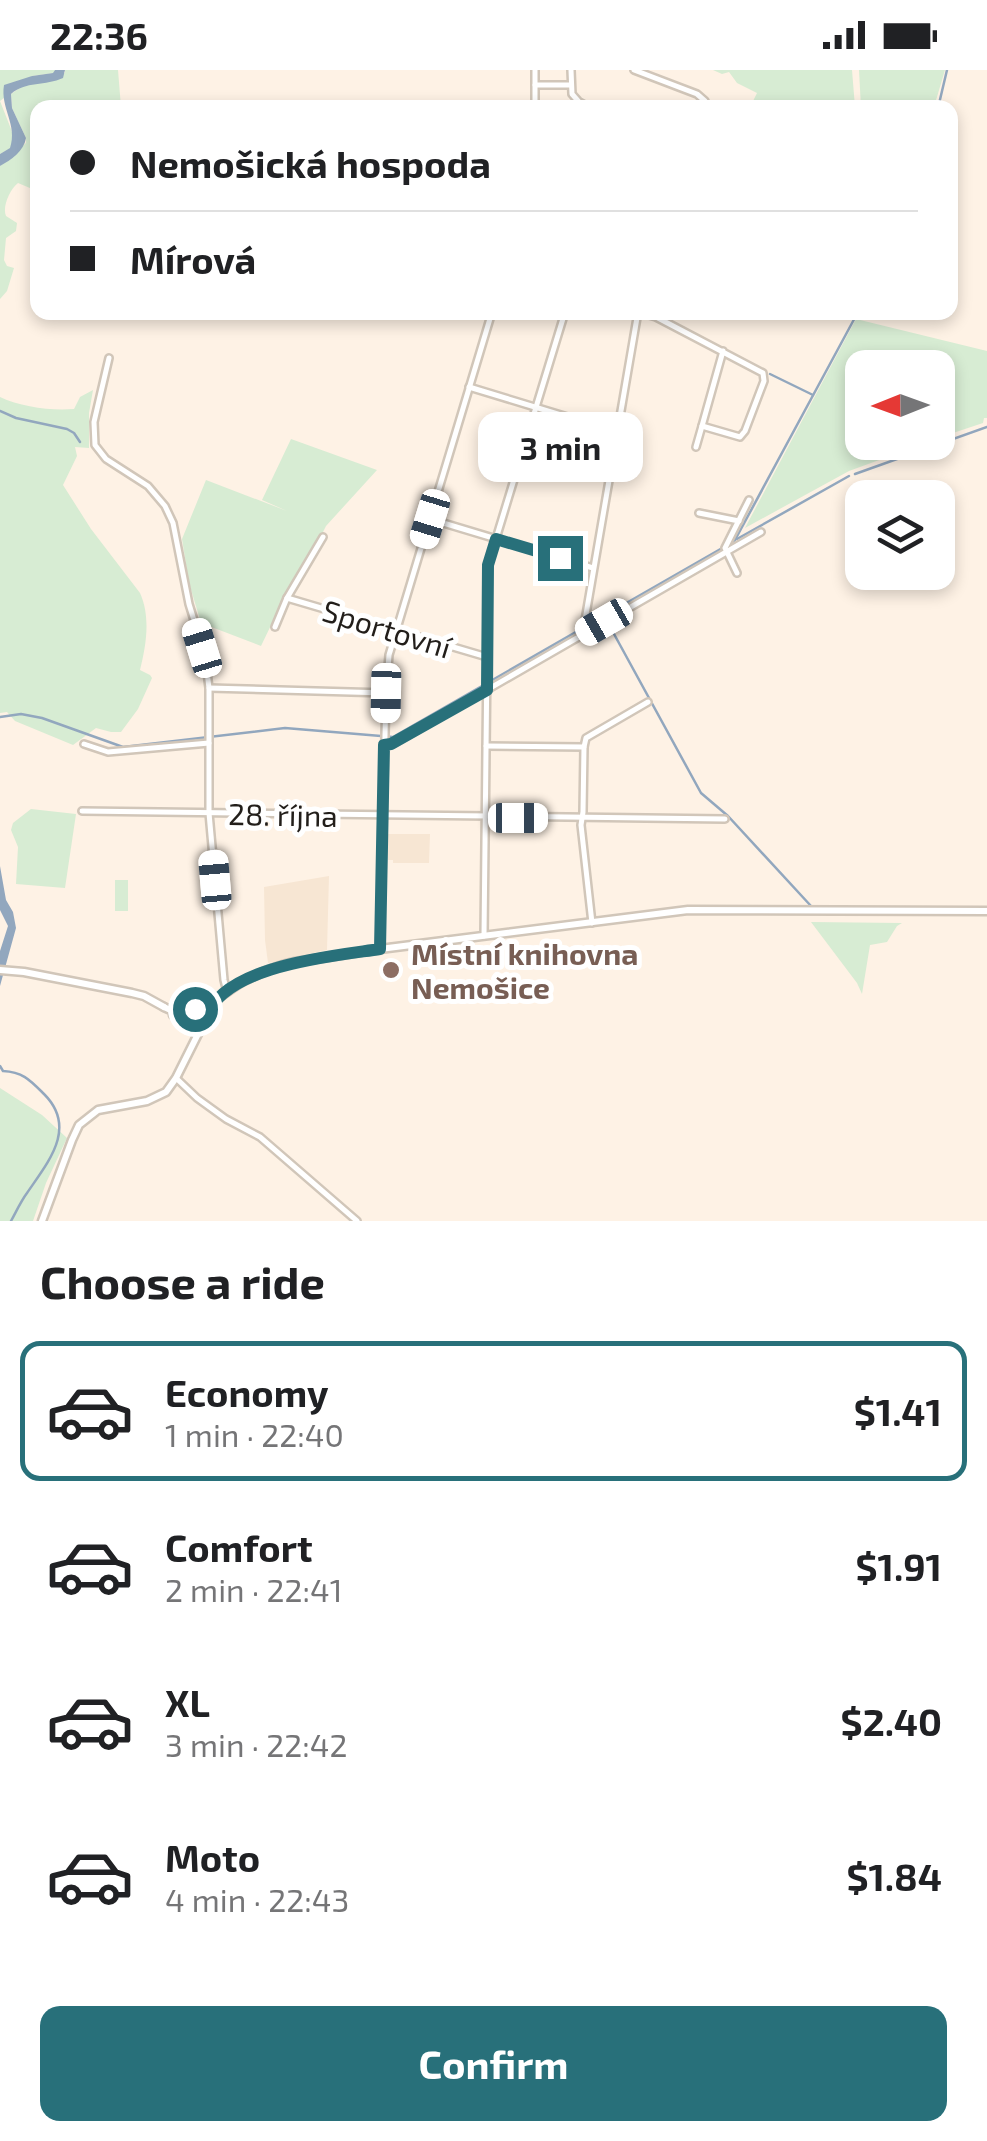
<!DOCTYPE html>
<html lang="en">
<head>
<meta charset="utf-8">
<style>
  body { margin:0; font-family:"Exo 2",sans-serif; background:#f2f2f2; color:#202124; height:100vh; display:flex; flex-direction:column; font-size:38px; white-space:nowrap }
  * { box-sizing:border-box; margin:0 }
  p { font-size:32px; color:#757577 }
  .icon { flex:none; width:55px; height:55px; fill:none; stroke:currentColor; stroke-width:2; stroke-linecap:round; stroke-linejoin:round }
  .map { position:relative; height:1151px; overflow:hidden }
  .sheet { display:flex; flex-direction:column; background:#fff; flex:1 }
  .sheet>* { flex:none }
  .top-card { position:absolute; left:30px; top:30px; width:928px; height:220px; border-radius:20px; box-shadow:0 5px 15px #0003; display:grid; align-content:center; height:220px; padding:0 40px; background:#fff }
  .needle { width:65px; rotate:269deg }
  .tools { position:absolute; left:845px; top:280px; display:grid; gap:20px }
  .tools a { display:grid; place-items:center; width:110px; height:110px; border-radius:20px; background:#fff; box-shadow:0 5px 15px #0003; font-size:50px }
  .end { position:absolute; width:45px; height:45px; margin:-22px; border:12px solid #28707a; background:#fff; box-shadow:0 0 0 5px #fff }
  .from { border-radius:50% }
  .bubble { position:absolute; height:70px; border-radius:20px; background:#fff; box-shadow:0 5px 15px #0003; font-size:32px; font-weight:700; line-height:70px; text-align:center }
  .car { position:absolute; width:30px; height:60px; margin:-30px -15px; border-radius:12px; box-shadow:0 0 8px 2px #0007; background:linear-gradient(#fff 24%,#345 0 40%,#fff 0 76%,#345 0 86%,#fff 0) }
  .top-card b { display:flex; align-items:center; gap:35px; height:95px; font-size:38px }
  .top-card b+b { border-top:2px solid #e0e0e0 }
  .top-card i { width:25px; height:25px; background:#202124 }
  ul { padding:0; list-style:none }
  li { display:flex; align-items:center; gap:30px; height:140px; margin:0 20px 15px; padding:0 20px; border:5px solid transparent; border-radius:20px }
  li div { flex:1 }
  li b { display:block; font-size:38px }
  li em { font-style:normal; font-weight:700 }
  li.current { border-color:#28707a }
  li>.icon { width:90px; height:90px; stroke-width:1.5 }
  h2 { padding:0 40px; font-size:45px; line-height:120px }
  .primary-button { display:flex; gap:20px; margin-top:auto; padding:20px 40px }
  .primary-button a { flex:1; height:115px; border-radius:20px; background:#28707a; color:#fff; font-size:40px; font-weight:700; line-height:115px; text-align:center }
  .status { display:flex; justify-content:space-between; align-items:center; height:70px; padding:0 50px; background:#fff; direction:ltr }
  .status svg { height:28px; fill:currentColor }
  .map>svg:first-child { display:block }
  .built { fill:#f7e6d3 }
  .green { fill:#d7ecd3 }
  .water { fill:#92a7be }
  .lines { fill:none; stroke-linecap:round; stroke-linejoin:round }
  .stream { stroke:#92a7be; stroke-width:2.5 }
  .minor-casing { stroke:#d1c6b9; stroke-width:10 }
  .tertiary-casing { stroke:#d1c6b9; stroke-width:11 }
  .minor { stroke:#fff; stroke-width:5 }
  .tertiary { stroke:#fff; stroke-width:6 }
  .route { stroke:#28707a; stroke-width:12 }
  .education-dot { fill:#8d6e63; stroke:#fff; stroke-width:4 }
  .labels { text-anchor:middle; dominant-baseline:central; stroke-width:10; stroke-linejoin:round; paint-order:stroke }
  .street-label { font-size:30px; fill:#221e1a; stroke:#fff }
  .education-label { font-size:30px; font-weight:bold; fill:#785e54; stroke:#fff; text-anchor:start }
</style>
</head>
<body>
<div class="status"><b>22:36</b><svg viewBox="0 0 49 12"><path d="M0 12V9h3v3zM5 12V6h3v6zM10 12V3h3v9zM15 12V0h3v12zM26 1h20v11H26zM47 4h2v5h-2z"/></svg></div>
<div class="map">
<svg width="987" height="1151" viewBox="0 0 987 1151">
  <rect width="100%" height="100%" fill="#fef2e5"/>
  <g class="built">
    <polygon points="388,764 430,764 429,793 393,793 393,790 388,790"/>
    <polygon points="329,806 327,880 268,893 265,870 264,817"/>
  </g>
  <g class="green">
    <polygon points="0,0 55,0 54,3 32,6 0,31 11,59 14,69 11,78 0,84"/>
    <path d="M65,0H118L121,37L38,38L37,121L18,113C10,119 2,137 6,146L17,153L16,161L6,168L4,190L7,196L14,198L7,221L0,229V96L26,73V68L12,38L11,24L21,17L65,3Z"/>
    <polygon points="713,0 852,0 855,37 750,37 757,23 737,13 729,2 722,4"/>
    <polygon points="859,0 945,0 934,37 861,38"/>
    <polygon points="856,249 987,281 987,348 984,348 983,353 938,368 938,298 862,298 862,372 926,373 849,401 745,458"/>
    <path d="M93,320L89,343V378L75,377L77,386L63,415L91,459L140,523C151,547 146,576 140,600L150,605L152,608L138,639L121,662H111L96,658L73,675L15,651L7,642L0,643V327C21,337 51,341 74,339L80,327Z"/>
    <polygon points="291,369 377,400 326,456 311,486 286,524 261,576 201,553 189,513 182,469 206,410 287,441 262,430"/>
    <polygon points="31,739 76,744 65,818 16,814 18,777 11,760 13,753"/>
    <rect x="115" y="810" width="13" height="31"/>
    <polygon points="811,852 902,853 897,856 887,872 870,875 862,924 857,913"/>
    <polygon points="0,1018 42,1045 67,1068 46,1113 33,1151 0,1151"/>
  </g>
  <g class="water">
    <path d="M55,0H65L63,8C46,16 25,11 11,24L12,38L26,68C24,81 11,90 0,96V84L10,78C18,55 0,38 4,15L32,6L53,3Z"/>
    <polygon points="0,796 6,830 13,842 16,858 0,916 0,881 8,856 0,840"/>
  </g>
  <g class="lines">
    <g class="stream">
      <polyline points="938,38 947,0"/>
      <polyline points="770,304 813,325"/>
      <polyline points="0,341 16,348 67,359 74,363 80,372"/>
      <polyline points="855,404 987,357"/>
      <polyline points="737,469 849,406"/>
      <polyline points="731,473 735,470 858,242"/>
      <polyline points="608,553 701,723 728,746 811,836"/>
      <polyline points="0,647 21,644 42,648 123,677 285,658 393,667 724,477"/>
      <path d="M0,996L3,1001C23,1002 30,1010 44,1024C78,1058 48,1092 27,1123C21,1131 16,1142 11,1151"/>
    </g>
    <defs>
      <g id="minor">
        <polyline points="535,0 535,38"/>
        <polyline points="571,0 572,24 579,32 590,38"/>
        <polyline points="634,0 697,24 705,31 706,38"/>
        <polyline points="535,15 571,15"/>
        <polyline points="638,245 645,244 656,247 763,303 764,311 745,361 740,367 702,356 723,281"/>
        <polyline points="109,288 94,352 95,375 106,389 148,416 165,436 173,453 189,534 205,586 209,618 209,743 224,910 227,922"/>
        <polyline points="469,317 617,362"/>
        <polyline points="696,377 702,356"/>
        <polyline points="699,443 739,451"/>
        <polyline points="430,449 593,498"/>
        <polyline points="737,503 725,478 749,430"/>
        <polyline points="287,528 323,467"/>
        <polyline points="275,557 287,528 487,587"/>
        <polyline points="584,564 584,556 638,242"/>
        <polyline points="209,618 386,623"/>
        <polyline points="84,674 108,682 209,673"/>
        <polyline points="385,675 393,674 761,462"/>
        <polyline points="486,676 584,677 586,668 648,632"/>
        <polyline points="584,677 583,742 581,755 592,853"/>
        <polyline points="82,741 725,749"/>
        <polyline points="484,866 488,495 565,242"/>
        <polyline points="380,879 386,623 389,585 492,242"/>
        <polyline points="176,1008 197,1028 226,1049 260,1067 357,1151"/>
      </g>
      <g id="tertiary">
        <polyline points="0,900 24,902 132,923 144,926 164,937"/>
        <path d="M164,937C194,954 218,926 242,912C259,903 276,896 295,892L380,879L688,840L987,841"/>
        <polyline points="173,945 195,956 202,954"/>
        <polyline points="42,1151 72,1070 79,1055 98,1040 147,1031 166,1022 176,1008 211,938"/>
      </g>
    </defs>
    <use href="#minor" class="minor-casing"/>
    <use href="#tertiary" class="tertiary-casing"/>
    <use href="#minor" class="minor"/>
    <use href="#tertiary" class="tertiary"/>
  </g>
  <g class="lines">
    <path class="route" d="M195,939L202,940L206,948C223,895 334,886 380,879L384,675L391,674L487,620L488,495L496,469L560,488"/>
  </g>
  <circle class="education-dot" cx="391" cy="900" r="10"/>
  <g class="labels">
    <g class="street-label">
      <text transform="translate(387 558) rotate(17)">Sportovní</text>
      <text transform="translate(283 744) rotate(1)">28. října</text>
    </g>
    <g class="education-label">
      <text x="411" y="883">Místní knihovna<tspan x="411" dy="34">Nemošice</tspan></text>
    </g>
  </g>
</svg>
<div class="tools">
<a><svg class="needle" viewBox="-14 -14 28 28"><path d="M0-13l5 13h-10z" fill="#e53935"/><path d="M0 13l5-13h-10z" fill="#757577"/></svg></a>
<a><svg class="icon" aria-label="layers" viewBox="0 0 24 24"><path d="M12 4l9 5-9 5-9-5zM3 14l9 5 9-5"/></svg></a>
</div>
<i class="end from" style="left:195px;top:939px"></i>
<i class="end" style="left:560px;top:488px"></i>
<div class="bubble" style="left:478px;top:342px;width:165px">3 min</div>
<i class="car" style="left:430px;top:449px;rotate:197deg"></i>
<i class="car" style="left:604px;top:552px;rotate:240deg"></i>
<i class="car" style="left:202px;top:578px;rotate:343deg"></i>
<i class="car" style="left:386px;top:623px;rotate:181deg"></i>
<i class="car" style="left:518px;top:748px;rotate:90deg"></i>
<i class="car" style="left:215px;top:810px;rotate:355deg"></i>
<div class="top-card">
<b><i class="from"></i>Nemošická hospoda</b>
<b><i></i>Mírová</b>
</div>
</div>
<section class="sheet">
<h2>Choose a ride</h2>
<ul>
<li class="current"><svg class="icon" aria-label="car" viewBox="0 0 24 24"><path d="M5 17H2v-5l4-1 3-4h7l3 4 3 1v5h-3M9 17h6M6 11h13"/><circle cx="7" cy="17" r="2"/><circle cx="17" cy="17" r="2"/></svg><div><b>Economy</b><p>1 min · 22:40</p></div><em>$1.41</em></li>
<li><svg class="icon" aria-label="car" viewBox="0 0 24 24"><path d="M5 17H2v-5l4-1 3-4h7l3 4 3 1v5h-3M9 17h6M6 11h13"/><circle cx="7" cy="17" r="2"/><circle cx="17" cy="17" r="2"/></svg><div><b>Comfort</b><p>2 min · 22:41</p></div><em>$1.91</em></li>
<li><svg class="icon" aria-label="car" viewBox="0 0 24 24"><path d="M5 17H2v-5l4-1 3-4h7l3 4 3 1v5h-3M9 17h6M6 11h13"/><circle cx="7" cy="17" r="2"/><circle cx="17" cy="17" r="2"/></svg><div><b>XL</b><p>3 min · 22:42</p></div><em>$2.40</em></li>
<li><svg class="icon" aria-label="car" viewBox="0 0 24 24"><path d="M5 17H2v-5l4-1 3-4h7l3 4 3 1v5h-3M9 17h6M6 11h13"/><circle cx="7" cy="17" r="2"/><circle cx="17" cy="17" r="2"/></svg><div><b>Moto</b><p>4 min · 22:43</p></div><em>$1.84</em></li>
</ul>
<div class="primary-button"><a>Confirm</a></div>
</section>
</body>
</html>
